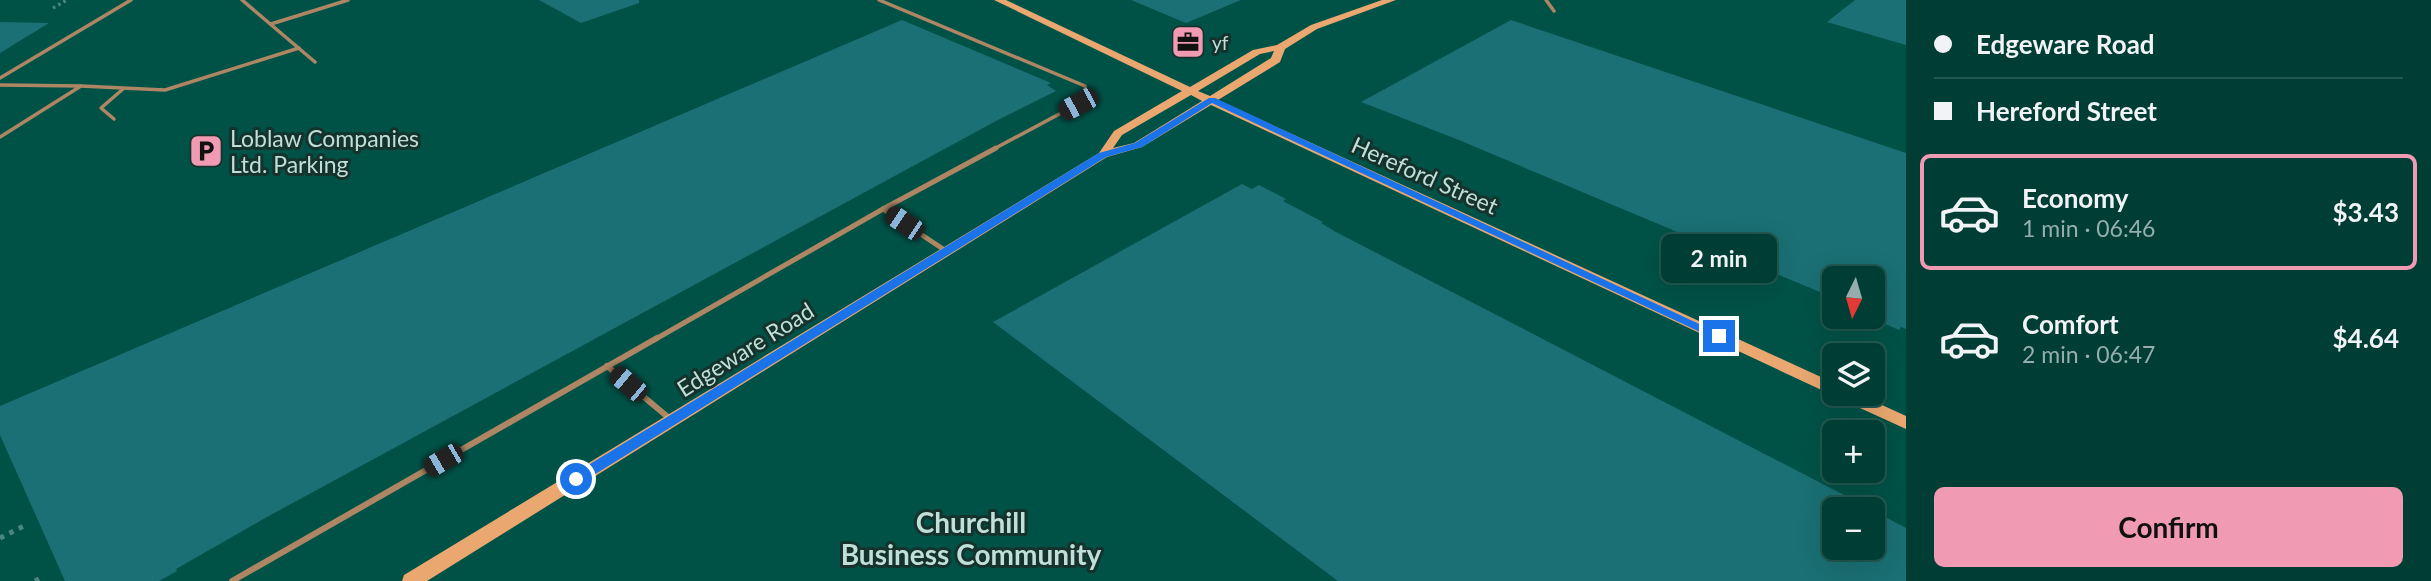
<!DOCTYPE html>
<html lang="en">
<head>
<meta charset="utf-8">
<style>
  body { margin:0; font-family:Lato,sans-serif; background:#0e4941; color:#f1f3f6; height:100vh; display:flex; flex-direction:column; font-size:26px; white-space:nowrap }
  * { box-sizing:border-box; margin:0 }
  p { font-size:23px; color:#95aead }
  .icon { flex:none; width:38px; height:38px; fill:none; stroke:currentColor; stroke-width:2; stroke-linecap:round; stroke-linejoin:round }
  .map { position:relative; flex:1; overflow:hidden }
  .sheet { display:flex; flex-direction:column; background:#003e35; width:525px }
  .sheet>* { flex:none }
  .hud { display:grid; align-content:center; height:154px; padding:0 28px; background:#003e35 }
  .needle { width:46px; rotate:185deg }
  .tools { position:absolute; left:1822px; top:266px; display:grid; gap:14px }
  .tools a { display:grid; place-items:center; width:63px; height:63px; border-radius:10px; background:#003e35; box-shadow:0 7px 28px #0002,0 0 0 2px #225750; font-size:35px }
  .end { position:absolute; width:32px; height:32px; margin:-16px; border:9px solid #1a73e8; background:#fff; box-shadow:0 0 0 4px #fff }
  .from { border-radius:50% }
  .bubble { position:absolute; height:49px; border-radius:10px; background:#003e35; box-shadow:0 7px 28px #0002,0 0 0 2px #225750; font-size:23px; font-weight:700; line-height:49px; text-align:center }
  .car { position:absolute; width:21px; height:42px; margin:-21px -10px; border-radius:9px; box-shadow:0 0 5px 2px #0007; background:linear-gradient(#222 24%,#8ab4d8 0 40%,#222 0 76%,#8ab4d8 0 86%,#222 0) }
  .hud b { display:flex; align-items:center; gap:24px; height:66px; font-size:26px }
  .hud b+b { border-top:2px solid #225750 }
  .hud i { width:18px; height:18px; background:#f1f3f6 }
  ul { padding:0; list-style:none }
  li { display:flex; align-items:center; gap:21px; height:116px; margin:0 14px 10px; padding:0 14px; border:4px solid transparent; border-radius:10px }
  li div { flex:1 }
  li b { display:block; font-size:26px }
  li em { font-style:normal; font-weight:700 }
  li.active { border-color:#f19ab3 }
  li>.icon { width:63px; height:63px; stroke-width:1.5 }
  .button { display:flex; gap:14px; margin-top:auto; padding:14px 28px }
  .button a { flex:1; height:80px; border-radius:10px; background:#f19ab3; color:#111; font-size:28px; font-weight:700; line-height:80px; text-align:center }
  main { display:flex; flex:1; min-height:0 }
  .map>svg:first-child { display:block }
  .building { fill:#1a7074 }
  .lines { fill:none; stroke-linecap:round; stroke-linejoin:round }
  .path-far1 { stroke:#4a887f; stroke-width:3.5; stroke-dasharray:2.5 3.5; stroke-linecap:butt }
  .path { stroke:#4a887f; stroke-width:5; stroke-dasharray:4.5 6; stroke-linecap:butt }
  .lane-far2 { stroke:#af8663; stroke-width:3.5 }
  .lane-far1 { stroke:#af8663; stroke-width:5 }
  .lane { stroke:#af8663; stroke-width:6 }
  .secondary { fill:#eaa870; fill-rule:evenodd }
  .route { fill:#1a73e8 }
  .labels { text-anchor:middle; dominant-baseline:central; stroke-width:6; stroke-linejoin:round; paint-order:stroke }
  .far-poi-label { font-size:19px; fill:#bfdfd8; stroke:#16322d; text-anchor:start }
  .poi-label { font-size:23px; fill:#bfdfd8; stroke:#16322d; text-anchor:start }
  .street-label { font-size:23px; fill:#bfdfd8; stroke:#16322d }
  .near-neighbourhood-label { font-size:28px; font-weight:bold; fill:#bfdfd8; stroke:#16322d }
</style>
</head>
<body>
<main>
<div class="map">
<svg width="1906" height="581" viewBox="0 0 1906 581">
  <rect width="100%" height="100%" fill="#005247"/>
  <g class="building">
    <polygon points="539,0 639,0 639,3 581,23"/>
    <polygon points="1131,0 1241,0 1186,23"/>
    <polygon points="1855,0 1906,0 1906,45 1827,22"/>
    <polygon points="902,20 1051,83 1047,85 1056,91 996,121 267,517 176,569 177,571 159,581 65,581 0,435 0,406"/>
    <polygon points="1511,20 1906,153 1906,329 1901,327 1899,330 1872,318 1872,278 1834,278 1834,298 1459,140 1361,102"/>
    <polygon points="0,22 49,23 0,53"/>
    <polygon points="1242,184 1252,189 1259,185 1286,199 1283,201 1323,222 1321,223 1336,232 1871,509 1834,509 1834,548 1872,548 1872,510 1906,528 1906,581 1338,581 993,322"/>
  </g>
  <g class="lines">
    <polyline class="path-far1" points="53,8 67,0"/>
    <g class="path">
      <polyline points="0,538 24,526"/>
      <polyline points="35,581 43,577"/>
    </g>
    <g class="lane-far2">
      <polyline points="242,0 315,62"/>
      <polyline points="879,0 1085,86 1086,96 1078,104 992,150"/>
      <polyline points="1546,0 1554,11"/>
      <polyline points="271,24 348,0"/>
      <polyline points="0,78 131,0"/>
      <polyline points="0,85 81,86 0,137"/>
      <polyline points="81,86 165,90 299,48"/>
      <polyline points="114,119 101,108 123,89"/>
    </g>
    <g class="lane-far1">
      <polyline points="883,209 946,251"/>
      <polyline points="654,340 883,209 996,148"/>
    </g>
    <g class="lane">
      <polyline points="607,366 669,418"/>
      <polyline points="232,581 657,338"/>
    </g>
    <path class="secondary" d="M994,0H1006L1190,87L1253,50L1277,45L1311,25L1382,0H1396L1317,29L1285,49L1280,62L1218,100L1834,383V394H1858L1906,416V429L1838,398L1836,394L1828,393L1211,105L1142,147L1107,157L427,581H402L404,575L1099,153L1114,131L1182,91ZM1274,51L1271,58L1210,96L1198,91L1260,54ZM1191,95L1202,101L1134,143L1113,148L1122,135Z"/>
  </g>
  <polygon class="route" points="1209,98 1215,98 1725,336 1719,340 1715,339 1212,103 1142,147 1106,157 581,483 572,483 572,475 1099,153 1135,143"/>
  <defs>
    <symbol id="office-square" viewBox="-11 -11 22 22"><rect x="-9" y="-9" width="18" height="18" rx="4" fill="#f19ab3" stroke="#16322d"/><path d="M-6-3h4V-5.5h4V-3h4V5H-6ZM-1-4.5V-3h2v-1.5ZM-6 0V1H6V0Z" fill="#111"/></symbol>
    <symbol id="parking-square" viewBox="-11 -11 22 22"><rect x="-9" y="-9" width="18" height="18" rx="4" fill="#f19ab3" stroke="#16322d"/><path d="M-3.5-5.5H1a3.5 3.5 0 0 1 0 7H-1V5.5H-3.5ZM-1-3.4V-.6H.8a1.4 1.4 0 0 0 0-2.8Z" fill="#111"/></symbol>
  </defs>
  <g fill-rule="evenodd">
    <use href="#office-square" x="1169" y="23" width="38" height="38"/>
    <use href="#parking-square" x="187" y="132" width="38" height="38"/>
  </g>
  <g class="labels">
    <g class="far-poi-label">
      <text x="1212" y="42">yf</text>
    </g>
    <g class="poi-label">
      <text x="230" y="138">Loblaw Companies<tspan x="230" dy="26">Ltd. Parking</tspan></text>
    </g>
    <g class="street-label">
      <text transform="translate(1425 175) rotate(24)">Hereford Street</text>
      <text transform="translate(745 349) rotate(-32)">Edgeware Road</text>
    </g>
    <g class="near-neighbourhood-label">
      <text x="971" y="522">Churchill<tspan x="971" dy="32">Business Community</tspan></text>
    </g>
  </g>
</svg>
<div class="tools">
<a><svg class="needle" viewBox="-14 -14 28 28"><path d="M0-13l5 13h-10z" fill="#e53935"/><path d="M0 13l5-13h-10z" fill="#95aead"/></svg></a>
<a><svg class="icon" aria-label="layers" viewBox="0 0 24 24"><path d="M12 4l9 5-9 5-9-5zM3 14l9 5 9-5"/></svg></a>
<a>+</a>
<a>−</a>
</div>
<i class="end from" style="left:576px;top:479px"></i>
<i class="end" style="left:1719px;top:336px"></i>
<div class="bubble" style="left:1661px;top:234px;width:116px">2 min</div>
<i class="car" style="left:1078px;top:104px;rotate:242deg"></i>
<i class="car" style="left:904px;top:223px;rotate:304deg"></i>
<i class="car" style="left:628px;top:384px;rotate:310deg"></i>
<i class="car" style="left:443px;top:460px;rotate:240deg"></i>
</div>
<section class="sheet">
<div class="hud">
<b><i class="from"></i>Edgeware Road</b>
<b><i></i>Hereford Street</b>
</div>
<ul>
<li class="active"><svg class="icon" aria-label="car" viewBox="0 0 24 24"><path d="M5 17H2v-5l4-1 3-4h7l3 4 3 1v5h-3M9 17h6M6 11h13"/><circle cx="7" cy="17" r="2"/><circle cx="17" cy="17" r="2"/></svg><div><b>Economy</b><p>1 min · 06:46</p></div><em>$3.43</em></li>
<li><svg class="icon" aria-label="car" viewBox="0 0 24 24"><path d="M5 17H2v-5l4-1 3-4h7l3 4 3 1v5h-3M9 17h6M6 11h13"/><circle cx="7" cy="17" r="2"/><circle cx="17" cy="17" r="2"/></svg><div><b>Comfort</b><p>2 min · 06:47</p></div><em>$4.64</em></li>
</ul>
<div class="button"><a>Confirm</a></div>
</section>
</main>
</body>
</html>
